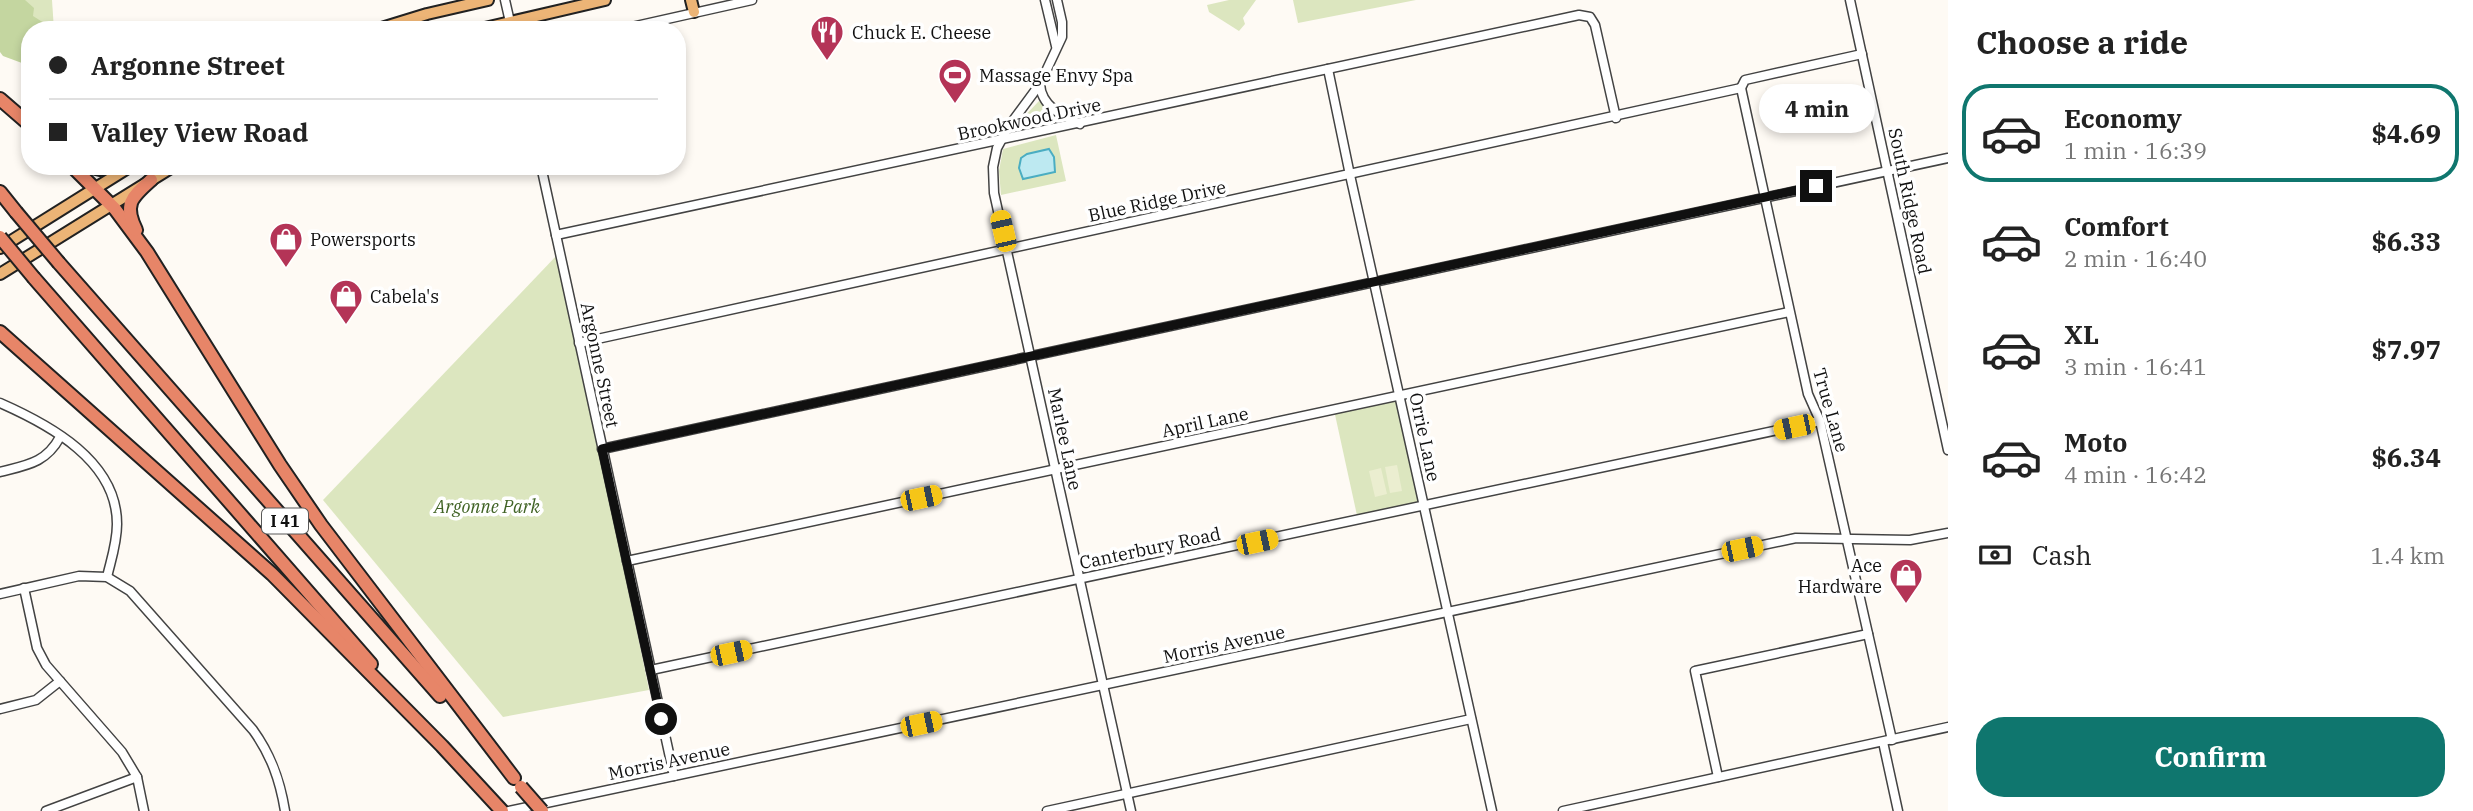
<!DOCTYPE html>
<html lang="en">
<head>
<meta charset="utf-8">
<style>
  body { margin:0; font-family:"IBM Plex Serif",serif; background:#f6f6f6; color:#222; height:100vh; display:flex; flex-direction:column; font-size:26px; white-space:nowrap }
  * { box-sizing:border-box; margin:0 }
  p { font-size:23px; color:#767676 }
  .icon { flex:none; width:38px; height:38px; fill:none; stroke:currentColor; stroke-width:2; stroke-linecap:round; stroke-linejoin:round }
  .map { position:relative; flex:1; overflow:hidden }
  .sheet { display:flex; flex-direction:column; background:#fff; width:525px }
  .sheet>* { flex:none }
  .hud { position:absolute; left:21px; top:21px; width:665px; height:154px; border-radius:28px; box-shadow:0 4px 10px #0003; display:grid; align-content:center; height:154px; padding:0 28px; background:#fff }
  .end { position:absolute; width:32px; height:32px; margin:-16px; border:9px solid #101010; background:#fff; box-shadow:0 0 0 4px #fff }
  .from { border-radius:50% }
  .bubble { position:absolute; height:49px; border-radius:24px; background:#fff; box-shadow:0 4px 10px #0003; font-size:23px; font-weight:700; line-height:49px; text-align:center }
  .car { position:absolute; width:21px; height:42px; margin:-21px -10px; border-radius:9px; box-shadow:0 0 5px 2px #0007; background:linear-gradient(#f5c518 24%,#345 0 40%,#f5c518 0 76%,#345 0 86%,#f5c518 0) }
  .hud b { display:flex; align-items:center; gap:24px; height:66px; font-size:26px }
  .hud b+b { border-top:2px solid #e0e0e0 }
  .hud i { width:18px; height:18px; background:#222 }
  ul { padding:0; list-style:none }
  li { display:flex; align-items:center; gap:21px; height:98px; margin:0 14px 10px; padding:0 14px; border:4px solid transparent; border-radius:28px }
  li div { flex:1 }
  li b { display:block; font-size:26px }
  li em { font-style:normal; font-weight:700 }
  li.selected { border-color:#0f766e }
  li>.icon { width:63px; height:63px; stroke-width:1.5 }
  h2 { padding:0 28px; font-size:32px; line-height:84px }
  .pay { display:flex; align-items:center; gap:18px; height:77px; padding:0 28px; font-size:26px }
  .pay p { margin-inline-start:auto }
  .button { display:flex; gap:14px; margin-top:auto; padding:14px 28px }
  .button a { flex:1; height:80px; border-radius:28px; background:#0f766e; color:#fff; font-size:28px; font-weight:700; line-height:80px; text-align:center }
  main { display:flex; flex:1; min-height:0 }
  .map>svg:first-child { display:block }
  .green { fill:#dce6bf }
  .forest { fill:#c4d6a0 }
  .pitch { fill:#ebeed0 }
  .water { fill:#bde9f1; stroke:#4aadc2; stroke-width:2 }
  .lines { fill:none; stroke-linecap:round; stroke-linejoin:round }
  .minor-casing { stroke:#434343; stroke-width:11 }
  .major-casing { stroke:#212121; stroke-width:14 }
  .highway-casing { stroke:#212121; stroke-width:16 }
  .minor { stroke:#fff; stroke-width:8 }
  .major { stroke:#ecb476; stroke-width:10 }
  .highway { stroke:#e78568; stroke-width:12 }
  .highway-bridge-casing { stroke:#212121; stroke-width:16; stroke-linecap:butt }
  .highway-bridge { stroke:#e78568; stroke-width:12 }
  .route { stroke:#101010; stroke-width:9 }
  .labels { text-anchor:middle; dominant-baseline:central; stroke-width:7; stroke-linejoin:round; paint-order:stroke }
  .shield { fill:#fff; stroke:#585858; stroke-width:2 }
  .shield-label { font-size:16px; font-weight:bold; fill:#101010 }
  .poi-label { font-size:18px; fill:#101010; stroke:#fff; text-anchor:start }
  .street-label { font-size:18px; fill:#101010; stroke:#fff }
  .park-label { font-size:18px; font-style:italic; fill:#406325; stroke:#fff }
</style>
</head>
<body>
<main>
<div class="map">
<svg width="1948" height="811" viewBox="0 0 1948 811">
  <rect width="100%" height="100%" fill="#fefaf4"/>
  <g class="green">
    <polygon points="0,0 52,0 54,30 30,30"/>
    <polygon points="1229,0 1256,0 1243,18 1245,24 1239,31 1209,12 1207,5"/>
    <polygon points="1293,0 1416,0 1298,23"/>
    <polygon points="1039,101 1059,117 1059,120 1023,128 1017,127 1018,123"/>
    <polygon points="1056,135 1066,181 1001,195 999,171 1003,149"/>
    <polygon points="559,253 649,690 503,717 323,500"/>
    <polygon points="1400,396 1424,506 1358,520 1334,410"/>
  </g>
  <polygon class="forest" points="0,0 25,0 34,8 33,16 55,30 30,30 30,66 3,56 0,52"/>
  <g class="pitch">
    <polygon points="1397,465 1402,491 1390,493 1385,467"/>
    <polygon points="1381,468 1387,494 1375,497 1369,471"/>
  </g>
  <polygon class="water" points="1049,149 1054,157 1055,172 1023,179 1019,168 1021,158 1027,154"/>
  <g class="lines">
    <defs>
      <g id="minor">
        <polyline points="505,0 510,22 515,30"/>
        <polyline points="1045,0 1056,46"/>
        <polyline points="1057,0 1062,22 1062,37 1040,84 1009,126 997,148 993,167 994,193 1131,811"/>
        <polyline points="1850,0 1948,450"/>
        <polyline points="618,30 752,0"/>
        <polyline points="1328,69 1350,175 1492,811"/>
        <path d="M1040,84C1041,106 1062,116 1080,124"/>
        <polyline points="1741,88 1808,394 1820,421 1892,740"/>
        <polyline points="1741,88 1745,80 1862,54"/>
        <polyline points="541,166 674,776"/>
        <polyline points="556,235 1579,15 1590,17 1595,25 1616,118"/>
        <polyline points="579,343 1741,88"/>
        <path d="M0,403C50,425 117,461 117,524C117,543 111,560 107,577"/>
        <polyline points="602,449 1948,158"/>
        <path d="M0,472C27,465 46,463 60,437"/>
        <polyline points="627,561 1789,312"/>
        <polyline points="24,588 37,648 46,665 122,752 137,777 144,811"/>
        <path d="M0,594L79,576L107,577L130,591L253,730C271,755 280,780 285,811"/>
        <polyline points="651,670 1820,421"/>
        <polyline points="0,709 36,700 60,681"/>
        <polyline points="1883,742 1898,811"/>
        <polyline points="1718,777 1695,671 1868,634"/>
        <polyline points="46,811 137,777"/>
        <polyline points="509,811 1796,538 1910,540 1948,533"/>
        <polyline points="1047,811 1471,719"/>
        <polyline points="1563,811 1948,727"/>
      </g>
      <g id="major">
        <polyline points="691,0 694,12"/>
        <polyline points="375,30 427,14 488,0"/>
        <polyline points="476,30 605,0"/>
        <polyline points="0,248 131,166"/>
        <polyline points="0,274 174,166"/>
      </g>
      <g id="highway">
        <polyline points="0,99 30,125"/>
        <polyline points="72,166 115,209 147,252 280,465 321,525 514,778"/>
        <polyline points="88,166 100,169 114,166"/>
        <polyline points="0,192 16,212"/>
        <path d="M136,230C123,204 132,197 151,180"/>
        <polyline points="59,263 440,696"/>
        <polyline points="34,278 371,664"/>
        <polyline points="0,332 272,574 442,746 502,811"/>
      </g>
    </defs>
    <use href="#minor" class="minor-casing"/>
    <use href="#major" class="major-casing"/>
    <use href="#highway" class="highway-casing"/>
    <use href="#minor" class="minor"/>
    <use href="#major" class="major"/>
    <use href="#highway" class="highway"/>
    <defs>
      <g id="highway-bridge">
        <polyline points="16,212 59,263"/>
        <polyline points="0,237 34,278"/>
        <polyline points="521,787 542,811"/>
      </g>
    </defs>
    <use href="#highway-bridge" class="highway-bridge-casing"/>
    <use href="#highway-bridge" class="highway-bridge"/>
  </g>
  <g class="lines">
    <polyline class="route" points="661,719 602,449 1816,186"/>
  </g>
  <defs>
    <symbol id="restaurant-pin" viewBox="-11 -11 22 30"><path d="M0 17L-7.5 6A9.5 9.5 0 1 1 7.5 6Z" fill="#b43457" stroke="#fff"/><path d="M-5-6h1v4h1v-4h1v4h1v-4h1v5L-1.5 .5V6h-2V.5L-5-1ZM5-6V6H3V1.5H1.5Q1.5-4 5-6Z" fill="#fff"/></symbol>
    <symbol id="stadium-pin" viewBox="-11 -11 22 30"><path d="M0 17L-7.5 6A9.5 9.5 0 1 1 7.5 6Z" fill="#b43457" stroke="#fff"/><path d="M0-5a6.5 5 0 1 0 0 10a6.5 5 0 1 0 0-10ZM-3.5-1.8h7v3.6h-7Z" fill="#fff"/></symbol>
    <symbol id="shop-pin" viewBox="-11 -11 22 30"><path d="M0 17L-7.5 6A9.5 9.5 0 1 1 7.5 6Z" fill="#b43457" stroke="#fff"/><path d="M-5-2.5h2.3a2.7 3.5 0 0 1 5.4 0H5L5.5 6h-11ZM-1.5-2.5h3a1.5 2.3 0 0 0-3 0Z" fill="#fff"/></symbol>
  </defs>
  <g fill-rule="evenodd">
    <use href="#restaurant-pin" x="808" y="13" width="38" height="52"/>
    <use href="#stadium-pin" x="936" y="56" width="38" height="52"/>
    <use href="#shop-pin" x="267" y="220" width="38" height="52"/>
    <use href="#shop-pin" x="327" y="277" width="38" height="52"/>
    <use href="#shop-pin" x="1887" y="556" width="38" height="52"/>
  </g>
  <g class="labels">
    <rect class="shield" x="262" y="508.5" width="46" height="25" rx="5"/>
    <g class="shield-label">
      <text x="285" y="521">I 41</text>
    </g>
    <g class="poi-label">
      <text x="852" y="32">Chuck E. Cheese</text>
      <text x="979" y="75">Massage Envy Spa</text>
      <text x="310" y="239">Powersports</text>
      <text x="370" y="296">Cabela's</text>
      <text x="1882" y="565" text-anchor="end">Ace<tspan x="1882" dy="21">Hardware</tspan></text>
    </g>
    <g class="street-label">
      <text transform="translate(1029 119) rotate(-12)">Brookwood Drive</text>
      <text transform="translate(1157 201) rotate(-12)">Blue Ridge Drive</text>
      <text transform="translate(1910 201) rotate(78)">South Ridge Road</text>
      <text transform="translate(600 365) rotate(78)">Argonne Street</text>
      <text transform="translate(1831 410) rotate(74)">True Lane</text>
      <text transform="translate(1205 422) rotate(-12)">April Lane</text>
      <text transform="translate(1425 437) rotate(78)">Orrie Lane</text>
      <text transform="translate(1065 439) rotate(78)">Marlee Lane</text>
      <text transform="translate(1150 548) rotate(-12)">Canterbury Road</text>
      <text transform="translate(1224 644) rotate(-12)">Morris Avenue</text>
      <text transform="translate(669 761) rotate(-12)">Morris Avenue</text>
    </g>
    <g class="park-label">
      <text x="487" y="506">Argonne Park</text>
    </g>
  </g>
</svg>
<i class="end from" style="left:661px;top:719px"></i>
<i class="end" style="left:1816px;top:186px"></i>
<div class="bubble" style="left:1759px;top:84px;width:116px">4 min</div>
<i class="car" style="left:1003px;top:231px;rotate:347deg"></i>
<i class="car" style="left:1794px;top:427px;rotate:258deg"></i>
<i class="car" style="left:921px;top:498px;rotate:78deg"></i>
<i class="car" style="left:1257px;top:542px;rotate:78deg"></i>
<i class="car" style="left:1742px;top:549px;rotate:78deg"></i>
<i class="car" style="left:731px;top:653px;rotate:78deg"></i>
<i class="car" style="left:921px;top:724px;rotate:78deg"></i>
<div class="hud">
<b><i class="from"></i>Argonne Street</b>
<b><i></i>Valley View Road</b>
</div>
</div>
<section class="sheet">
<h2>Choose a ride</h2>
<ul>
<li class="selected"><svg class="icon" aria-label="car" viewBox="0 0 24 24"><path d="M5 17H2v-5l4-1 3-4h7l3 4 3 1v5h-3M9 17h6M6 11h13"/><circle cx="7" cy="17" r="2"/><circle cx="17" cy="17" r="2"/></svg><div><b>Economy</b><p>1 min · 16:39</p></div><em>$4.69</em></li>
<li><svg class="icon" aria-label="car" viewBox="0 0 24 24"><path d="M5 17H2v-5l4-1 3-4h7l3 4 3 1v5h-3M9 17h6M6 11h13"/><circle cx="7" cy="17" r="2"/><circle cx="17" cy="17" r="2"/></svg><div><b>Comfort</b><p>2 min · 16:40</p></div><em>$6.33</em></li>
<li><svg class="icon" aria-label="car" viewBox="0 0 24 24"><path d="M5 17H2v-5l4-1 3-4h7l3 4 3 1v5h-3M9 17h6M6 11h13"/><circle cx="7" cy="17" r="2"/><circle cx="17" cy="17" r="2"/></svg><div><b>XL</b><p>3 min · 16:41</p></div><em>$7.97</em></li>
<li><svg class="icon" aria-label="car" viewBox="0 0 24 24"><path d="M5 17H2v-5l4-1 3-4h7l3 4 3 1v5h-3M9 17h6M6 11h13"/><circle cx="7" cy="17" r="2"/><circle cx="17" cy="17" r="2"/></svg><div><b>Moto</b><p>4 min · 16:42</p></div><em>$6.34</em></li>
</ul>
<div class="pay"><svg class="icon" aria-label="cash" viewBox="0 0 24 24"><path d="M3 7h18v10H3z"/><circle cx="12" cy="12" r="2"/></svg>Cash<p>1.4 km</p></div>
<div class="button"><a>Confirm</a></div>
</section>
</main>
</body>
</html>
